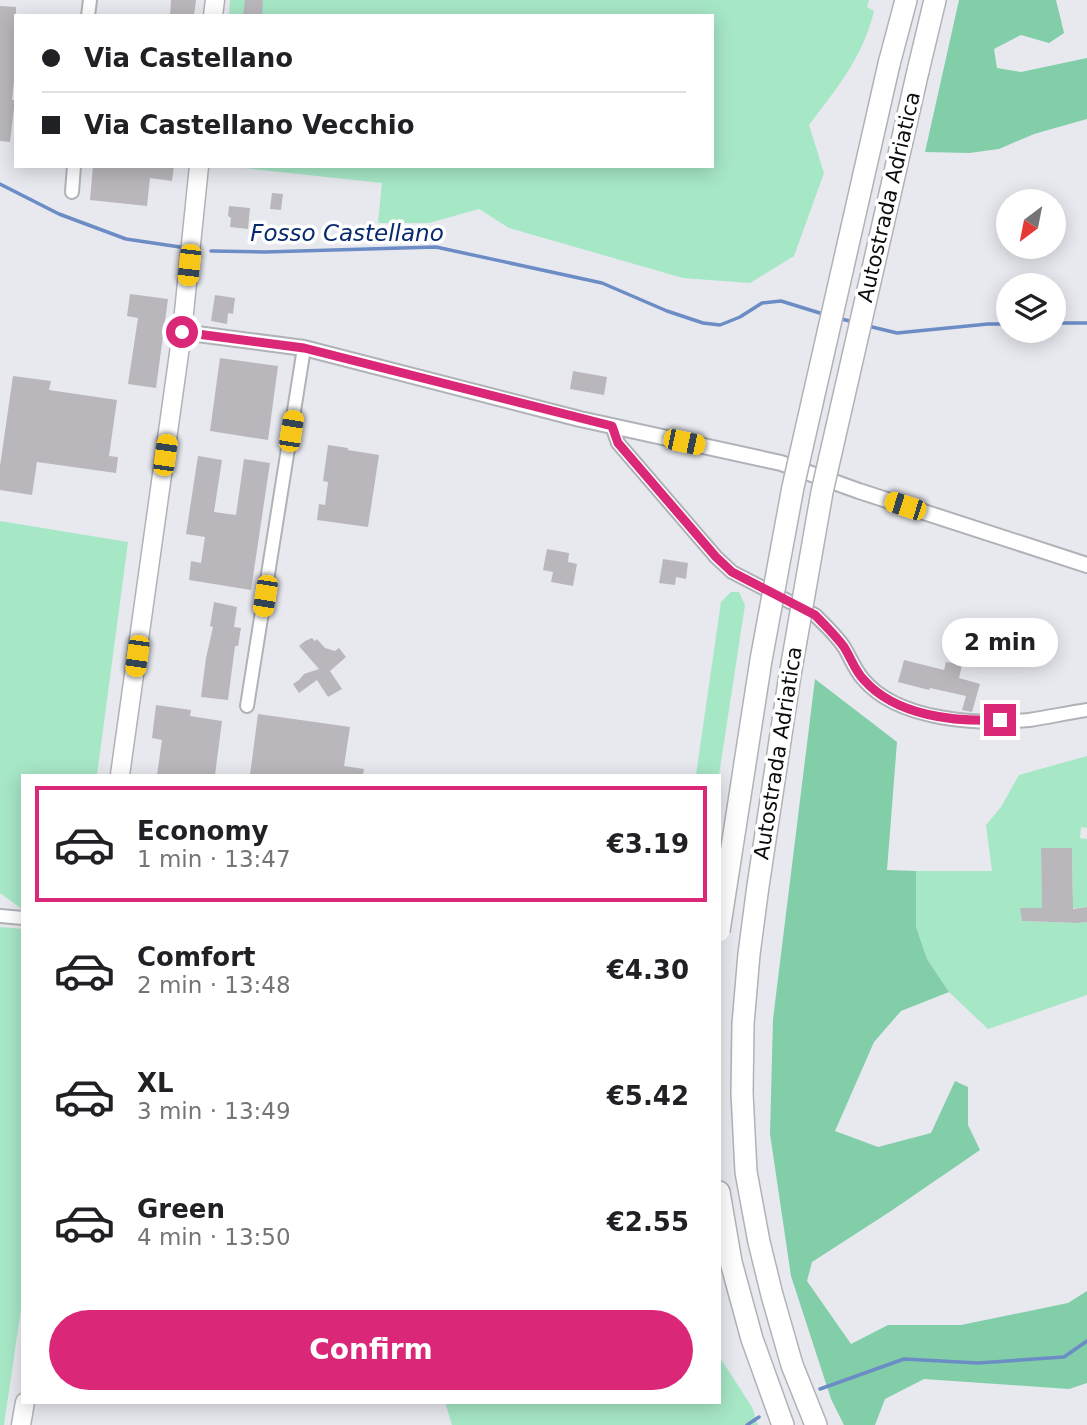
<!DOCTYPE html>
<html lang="en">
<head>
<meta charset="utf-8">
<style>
  body { margin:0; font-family:"DejaVu Sans",sans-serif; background:#f2f2f2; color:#202124; height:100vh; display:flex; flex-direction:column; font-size:26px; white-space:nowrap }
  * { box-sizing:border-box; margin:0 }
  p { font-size:23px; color:#757577 }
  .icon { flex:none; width:38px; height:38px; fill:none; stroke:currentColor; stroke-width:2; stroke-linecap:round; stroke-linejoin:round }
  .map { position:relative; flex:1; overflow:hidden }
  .details { position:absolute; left:21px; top:774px; width:700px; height:630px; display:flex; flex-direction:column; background:#fff; border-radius:0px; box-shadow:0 4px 18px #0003 }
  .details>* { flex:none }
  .top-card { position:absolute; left:14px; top:14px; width:700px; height:154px; border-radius:0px; box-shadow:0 4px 18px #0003; display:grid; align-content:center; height:154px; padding:0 28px; background:#fff }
  .needle { width:46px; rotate:212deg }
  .tools { position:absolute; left:996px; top:189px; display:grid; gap:14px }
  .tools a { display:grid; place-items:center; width:70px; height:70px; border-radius:50%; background:#fff; box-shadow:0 4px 18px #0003; font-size:35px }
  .end { position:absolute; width:32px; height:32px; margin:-16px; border:9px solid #db2777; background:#fff; box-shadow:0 0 0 4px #fff }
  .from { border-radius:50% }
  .bubble { position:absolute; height:49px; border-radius:24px; background:#fff; box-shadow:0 4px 18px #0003; font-size:23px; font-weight:800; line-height:49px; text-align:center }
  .car { position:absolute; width:21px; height:42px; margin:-21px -10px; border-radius:9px; box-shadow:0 0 5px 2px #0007; background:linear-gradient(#f5c518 24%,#345 0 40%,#f5c518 0 76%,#345 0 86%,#f5c518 0) }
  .top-card b { display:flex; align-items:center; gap:24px; height:66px; font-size:26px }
  .top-card b+b { border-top:2px solid #e0e0e0 }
  .top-card i { width:18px; height:18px; background:#202124 }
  ul { padding:12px 0 0; list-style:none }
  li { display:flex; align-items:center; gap:21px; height:116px; margin:0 14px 10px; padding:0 14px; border:4px solid transparent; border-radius:0px }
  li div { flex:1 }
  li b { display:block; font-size:26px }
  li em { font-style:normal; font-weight:800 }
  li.on { border-color:#db2777 }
  li>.icon { width:63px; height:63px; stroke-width:1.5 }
  .action { display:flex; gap:14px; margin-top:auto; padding:14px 28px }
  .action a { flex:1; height:80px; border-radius:42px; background:#db2777; color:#fff; font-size:28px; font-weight:800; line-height:80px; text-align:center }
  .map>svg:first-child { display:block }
  .green { fill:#a6e7c6; fill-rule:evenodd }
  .forest { fill:#81cea9 }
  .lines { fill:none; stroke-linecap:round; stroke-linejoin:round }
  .stream { stroke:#6c8cc5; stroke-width:3.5 }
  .building { fill:#bab7bc }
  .minor-casing { stroke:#afb2b7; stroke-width:16 }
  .tertiary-casing { stroke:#afb2b7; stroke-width:18 }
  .primary-casing { stroke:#afb2b7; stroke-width:21 }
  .motorway-casing { stroke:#afb2b7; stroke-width:24 }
  .minor { stroke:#fff; stroke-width:12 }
  .tertiary { stroke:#fff; stroke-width:14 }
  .primary { stroke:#fff; stroke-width:18 }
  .motorway { stroke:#fff; stroke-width:21 }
  .motorway-bridge-casing { stroke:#afb2b7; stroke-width:24; stroke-linecap:butt }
  .motorway-bridge { stroke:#fff; stroke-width:21 }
  .route { stroke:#db2777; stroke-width:9 }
  .labels { text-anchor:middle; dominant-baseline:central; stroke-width:7; stroke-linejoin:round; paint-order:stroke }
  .street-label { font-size:21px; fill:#0b0b0d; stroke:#fff }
  .water-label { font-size:23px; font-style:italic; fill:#072a6e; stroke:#fff }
</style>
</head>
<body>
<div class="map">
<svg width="1087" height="1425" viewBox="0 0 1087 1425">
  <rect width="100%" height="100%" fill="#e7e9ef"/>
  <g class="green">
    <path d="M230,0H869L867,7L874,11C863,57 837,88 809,125L824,173L794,256L750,283L683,278L509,228L479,209L429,223H378L382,183L225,166H712V16H229Z"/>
    <polygon points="0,521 128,542 97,775 23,775 23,910 0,893"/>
    <polygon points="731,592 739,592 745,605 719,775 696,775 721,602"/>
    <path d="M1087,756V828L1081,827L1080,838L1087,839V907L1077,908H1020L1022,921L1078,923L1087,922V995L988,1029L949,992L927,959L916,927V871H992L986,825L1001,807L1019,775ZM1041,848H1072L1073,895L1042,896Z"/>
    <polygon points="0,927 23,929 23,1295 4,1425 0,1425"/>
    <polygon points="719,1356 752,1407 758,1425 452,1425 445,1402 719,1402"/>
  </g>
  <g class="forest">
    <polygon points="959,0 1056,0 1064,33 1049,43 1021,35 994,49 997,68 1021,72 1087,58 1087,119 1034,134 999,149 969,153 925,152"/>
    <polygon points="815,679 897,742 887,870 916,871 916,927 927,959 949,992 901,1011 874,1042 835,1131 878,1147 931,1133 955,1081 968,1087 968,1125 980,1150 891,1211 812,1262 807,1281 851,1344 888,1325 961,1325 1068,1303 1087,1291 1087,1383 1069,1389 924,1379 885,1399 875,1425 844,1425 831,1399 791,1276 770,1134 773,1019"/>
  </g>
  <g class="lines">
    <g class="stream">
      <polyline points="0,184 59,214 126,239 180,247"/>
      <polyline points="211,251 265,252 436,247 602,283 667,311 703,323 720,325 740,317 762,303 781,301 823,314"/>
      <polyline points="837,318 854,322"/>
      <polyline points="1054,323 1087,323"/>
      <polyline points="868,326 897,333 988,324 1008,324"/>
      <polyline points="820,1389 904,1359 978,1363 1064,1357 1087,1341"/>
      <polyline points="747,1425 759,1417"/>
    </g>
  </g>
  <g class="building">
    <polygon points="171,0 196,0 194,16 170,16"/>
    <polygon points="245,0 263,0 262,16 243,16"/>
    <polygon points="0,6 16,7 16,61 12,100 15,100 10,142 0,141"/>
    <polygon points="93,166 174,166 172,181 150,178 147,206 90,200"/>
    <polygon points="272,193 283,194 281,210 270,209"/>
    <polygon points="229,206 250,208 248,229 230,227 231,218 228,216"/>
    <polygon points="130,294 168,299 156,388 128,384 138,318 127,316"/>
    <polygon points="215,295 235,298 233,314 228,313 227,324 211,321"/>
    <polygon points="220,358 278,366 268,440 210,431"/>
    <polygon points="573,371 607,377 604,395 570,389"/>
    <polygon points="13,376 51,381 49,390 117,400 109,456 118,457 116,473 37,462 32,495 0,490 0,466"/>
    <polygon points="328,445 348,448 348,450 379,455 368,527 317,520 319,504 325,505 328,482 323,481"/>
    <polygon points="198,456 222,460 214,512 236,515 244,459 270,463 251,590 189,580 191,561 201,563 205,537 186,534"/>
    <polygon points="547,549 569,553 568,562 577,564 573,586 551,582 553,572 543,570"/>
    <polygon points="663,559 688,563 686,579 676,577 675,585 659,583"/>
    <polygon points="214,602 237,607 234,627 241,628 238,646 235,646 228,700 201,697 206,658 213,627 210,626"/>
    <polygon points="312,638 315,641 317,639 325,648 335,651 339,648 346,657 330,671 342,689 328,697 317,680 299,693 293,684 299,680 304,674 319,669 299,646 305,641"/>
    <polygon points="904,660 944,670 946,662 962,665 959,678 980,684 972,712 962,710 966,696 930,688 929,690 898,682"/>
    <polygon points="156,705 191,710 190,716 222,721 215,775 157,775 162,740 152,738"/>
    <polygon points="258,714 350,727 344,766 364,769 363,775 250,775"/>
    <polygon points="1041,848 1072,848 1073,909 1087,907 1087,922 1078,923 1022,921 1020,908 1042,908"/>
  </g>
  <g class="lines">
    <defs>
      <g id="minor">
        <polyline points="88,16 90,0"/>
        <polyline points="72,192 74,166"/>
        <path d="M612,426L618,443L716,557L732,572L815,615C825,625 836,635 844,647C850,657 855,670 863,679C898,721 978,725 1029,720C1048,717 1068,713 1087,710"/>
        <polyline points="247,706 304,348"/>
        <polyline points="0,916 23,918"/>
      </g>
      <polyline id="tertiary" points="182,332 304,348 580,419 781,463 859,491 1087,565"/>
      <g id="primary">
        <polyline points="213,16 215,0"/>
        <polyline points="120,775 182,332 199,166"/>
        <polyline points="21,1425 25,1402"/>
      </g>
      <g id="motorway">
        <polyline points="889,64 906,0"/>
        <polyline points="918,71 935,0"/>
        <polyline points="742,1093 746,1172 759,1242 772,1295 792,1365 816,1425"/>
        <polyline points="719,1192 731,1262 752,1339 783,1425"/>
      </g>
    </defs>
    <use href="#minor" class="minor-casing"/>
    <use href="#tertiary" class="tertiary-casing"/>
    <use href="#primary" class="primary-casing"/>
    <use href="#motorway" class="motorway-casing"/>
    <use href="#minor" class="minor"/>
    <use href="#tertiary" class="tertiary"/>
    <use href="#primary" class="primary"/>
    <use href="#motorway" class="motorway"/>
    <defs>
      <g id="motorway-bridge">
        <polyline points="719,931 761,660 793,487 889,64"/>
        <polyline points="742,1093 743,1024 749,954 758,886 790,675 822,492 918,71"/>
      </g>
    </defs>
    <use href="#motorway-bridge" class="motorway-bridge-casing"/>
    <use href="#motorway-bridge" class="motorway-bridge"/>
  </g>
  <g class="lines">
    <path class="route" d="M182,332L304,348L612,426L618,443L716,557L732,572L815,615C825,625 836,636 844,647C851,658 855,671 864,680C896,716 954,722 1000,720"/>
  </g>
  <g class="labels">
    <g class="street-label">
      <text transform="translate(889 197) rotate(-77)">Autostrada Adriatica</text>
      <text transform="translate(778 753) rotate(-81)">Autostrada Adriatica</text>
    </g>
    <g class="water-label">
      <text x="347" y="233">Fosso Castellano</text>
    </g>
  </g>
</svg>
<div class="tools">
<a><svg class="needle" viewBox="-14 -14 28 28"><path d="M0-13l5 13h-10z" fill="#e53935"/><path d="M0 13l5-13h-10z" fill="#757577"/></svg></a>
<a><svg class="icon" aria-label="layers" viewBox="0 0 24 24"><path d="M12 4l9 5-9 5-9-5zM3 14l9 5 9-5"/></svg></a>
</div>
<i class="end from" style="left:182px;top:332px"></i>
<i class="end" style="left:1000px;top:720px"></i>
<div class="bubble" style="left:942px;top:618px;width:116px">2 min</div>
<i class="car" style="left:189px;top:265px;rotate:186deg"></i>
<i class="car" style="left:291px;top:431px;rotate:9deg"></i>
<i class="car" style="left:684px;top:442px;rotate:102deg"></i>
<i class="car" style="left:165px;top:455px;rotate:8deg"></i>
<i class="car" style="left:905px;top:506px;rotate:288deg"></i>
<i class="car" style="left:265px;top:596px;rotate:189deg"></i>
<i class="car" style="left:137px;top:656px;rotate:188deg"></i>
<div class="top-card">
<b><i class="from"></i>Via Castellano</b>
<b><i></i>Via Castellano Vecchio</b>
</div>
<section class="details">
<ul>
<li class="on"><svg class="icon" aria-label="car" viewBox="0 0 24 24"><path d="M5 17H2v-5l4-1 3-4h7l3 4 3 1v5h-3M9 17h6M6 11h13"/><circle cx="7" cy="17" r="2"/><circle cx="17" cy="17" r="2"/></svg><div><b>Economy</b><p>1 min · 13:47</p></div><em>€3.19</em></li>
<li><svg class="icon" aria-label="car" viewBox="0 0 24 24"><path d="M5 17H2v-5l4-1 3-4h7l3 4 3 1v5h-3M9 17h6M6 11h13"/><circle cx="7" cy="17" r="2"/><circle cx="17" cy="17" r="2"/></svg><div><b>Comfort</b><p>2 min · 13:48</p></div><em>€4.30</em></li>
<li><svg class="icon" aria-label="car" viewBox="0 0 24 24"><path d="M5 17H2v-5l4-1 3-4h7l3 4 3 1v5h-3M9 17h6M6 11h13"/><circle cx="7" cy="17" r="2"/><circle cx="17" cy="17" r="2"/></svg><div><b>XL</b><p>3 min · 13:49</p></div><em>€5.42</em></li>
<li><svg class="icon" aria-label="car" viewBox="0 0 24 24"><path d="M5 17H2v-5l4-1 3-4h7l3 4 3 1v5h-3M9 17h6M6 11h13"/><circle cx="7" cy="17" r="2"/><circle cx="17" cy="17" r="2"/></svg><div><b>Green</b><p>4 min · 13:50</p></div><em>€2.55</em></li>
</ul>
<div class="action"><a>Confirm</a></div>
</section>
</div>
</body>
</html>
